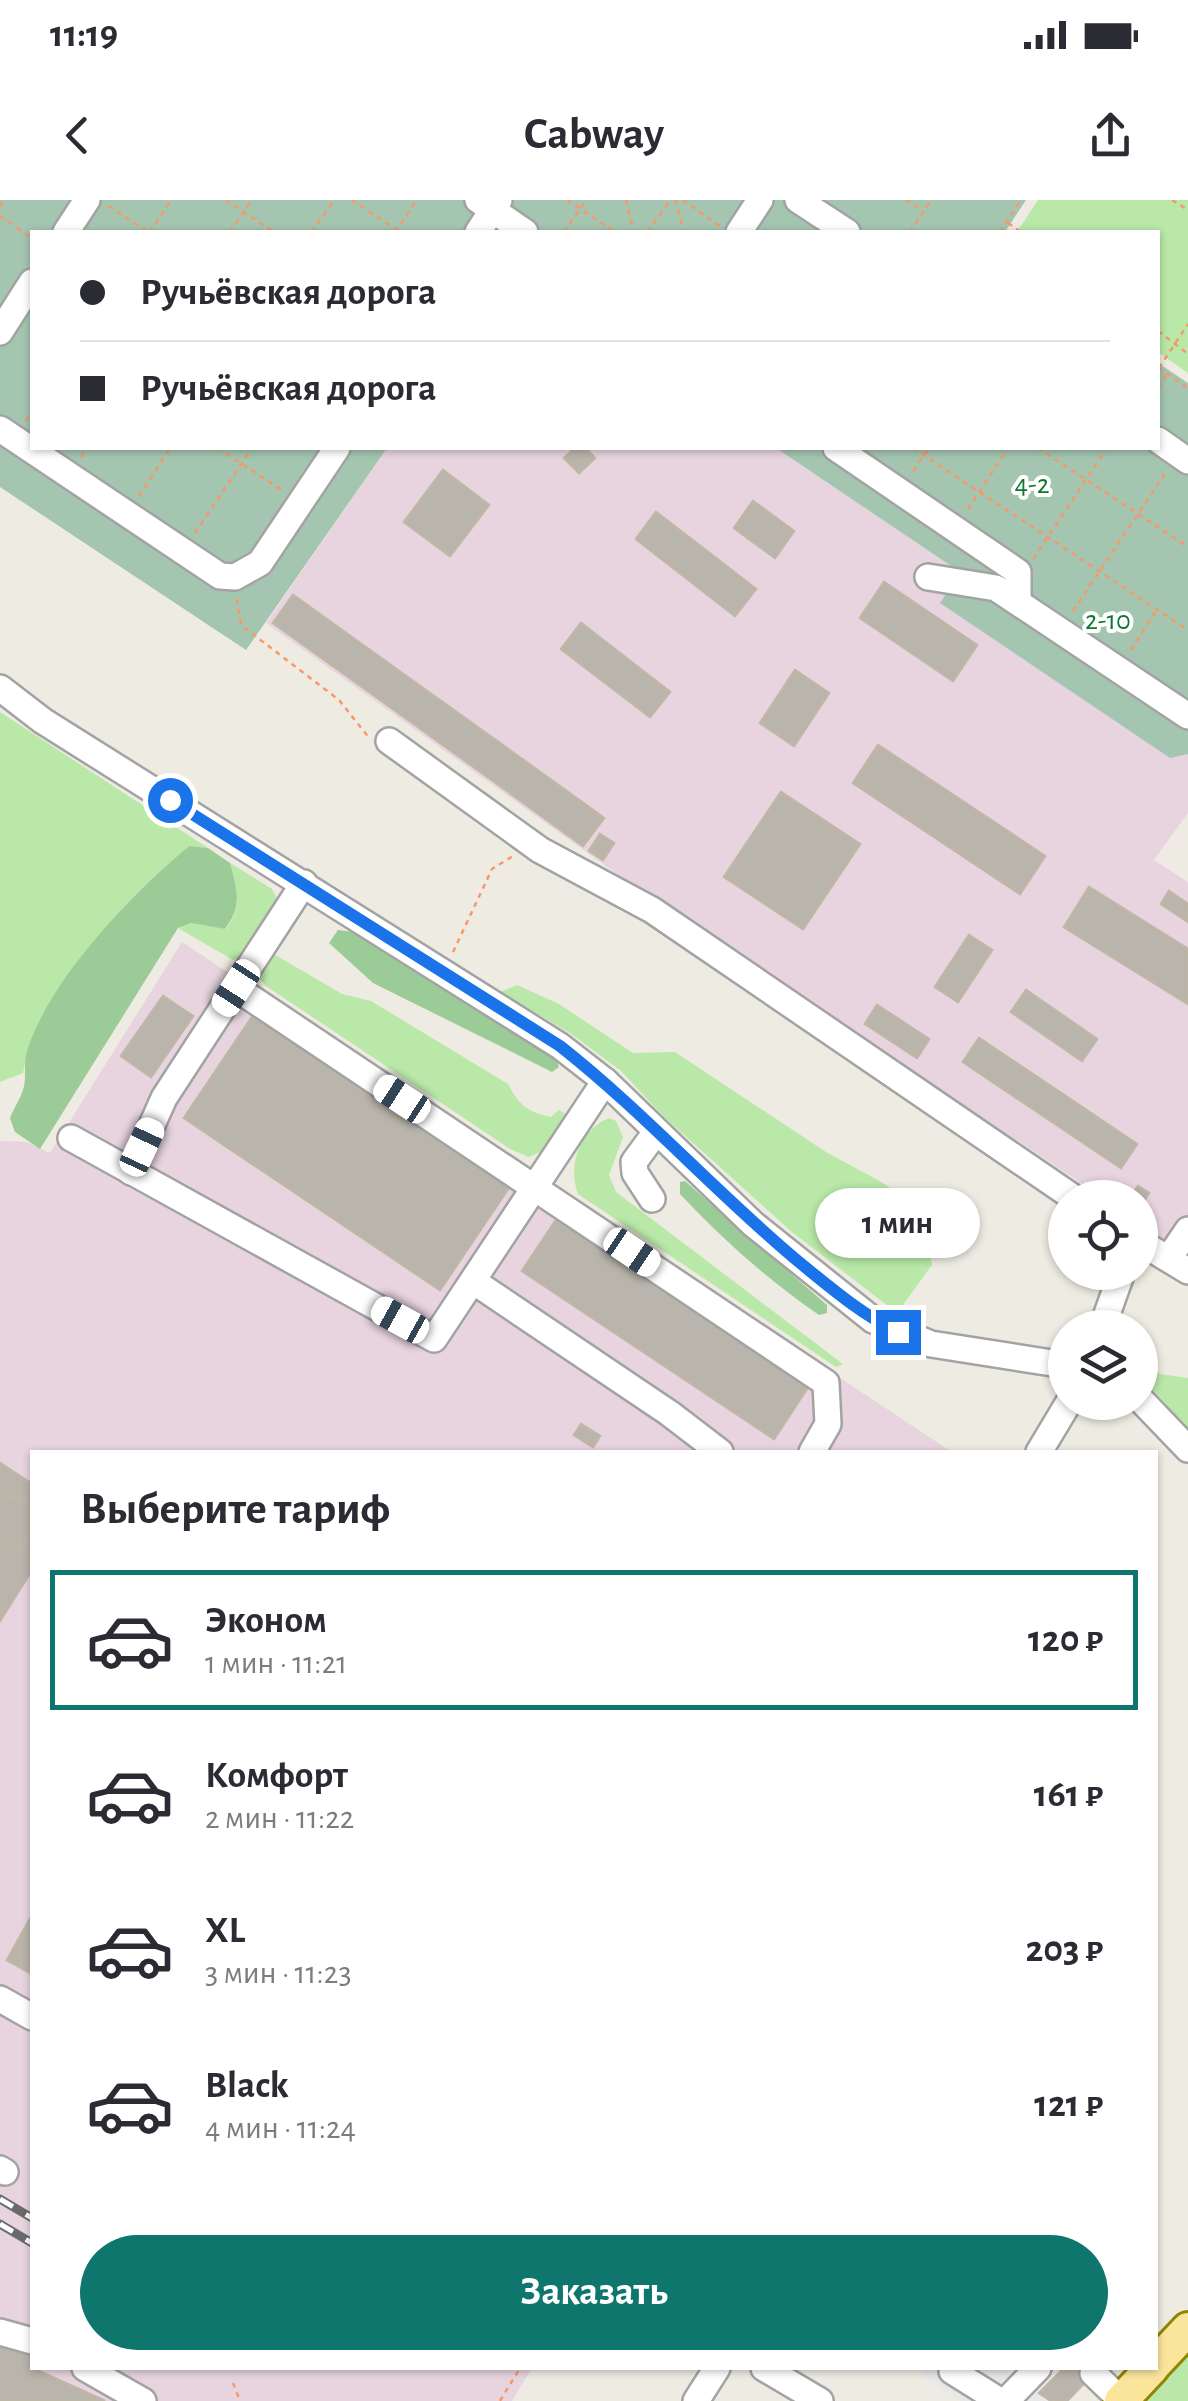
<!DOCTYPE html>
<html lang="ru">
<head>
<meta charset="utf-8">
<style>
  body { margin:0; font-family:"Alegreya Sans",sans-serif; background:#f7f7f7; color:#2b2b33; height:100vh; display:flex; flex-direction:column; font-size:38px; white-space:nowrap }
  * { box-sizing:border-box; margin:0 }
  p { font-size:32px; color:#7c7c81 }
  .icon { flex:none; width:55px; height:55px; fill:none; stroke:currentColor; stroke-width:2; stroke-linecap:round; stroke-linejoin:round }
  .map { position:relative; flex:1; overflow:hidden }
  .details { position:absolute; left:30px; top:1250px; width:1128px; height:920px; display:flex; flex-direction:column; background:#fff; border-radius:0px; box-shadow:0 2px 8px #0004 }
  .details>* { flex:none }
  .guide { position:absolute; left:30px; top:30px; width:1130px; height:220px; border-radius:0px; box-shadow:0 2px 8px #0004; display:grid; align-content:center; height:220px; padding:0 50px; background:#fff }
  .fabs { position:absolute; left:1048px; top:980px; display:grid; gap:20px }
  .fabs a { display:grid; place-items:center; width:110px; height:110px; border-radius:50%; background:#fff; box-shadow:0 2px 8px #0004; font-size:50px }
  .end { position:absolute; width:45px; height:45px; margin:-22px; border:12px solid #1a73e8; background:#fff; box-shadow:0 0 0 5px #fff }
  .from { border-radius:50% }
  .bubble { position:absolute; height:70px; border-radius:35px; background:#fff; box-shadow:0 2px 8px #0004; font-size:32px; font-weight:600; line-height:70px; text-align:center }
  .car { position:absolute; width:30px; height:60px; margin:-30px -15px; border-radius:12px; box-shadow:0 0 8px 2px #0007; background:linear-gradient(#fff 24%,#345 0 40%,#fff 0 76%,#345 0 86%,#fff 0) }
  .guide b { display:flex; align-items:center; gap:35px; height:95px; font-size:38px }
  .guide b+b { border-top:2px solid #e1e1e2 }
  .guide i { width:25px; height:25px; background:#2b2b33 }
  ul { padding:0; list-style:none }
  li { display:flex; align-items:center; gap:30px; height:140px; margin:0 20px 15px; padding:0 30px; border:5px solid transparent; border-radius:0px }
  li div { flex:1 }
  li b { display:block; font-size:38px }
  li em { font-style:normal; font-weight:600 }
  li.active { border-color:#0f766e }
  li>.icon { width:90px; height:90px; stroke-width:1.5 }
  h2 { padding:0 50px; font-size:45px; line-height:120px }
  .primary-button { display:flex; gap:20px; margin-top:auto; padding:20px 50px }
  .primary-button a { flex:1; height:115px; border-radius:60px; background:#0f766e; color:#fff; font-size:40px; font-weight:600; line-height:115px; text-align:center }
  .status { display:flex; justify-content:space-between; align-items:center; height:70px; padding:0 50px; background:#fff; direction:ltr }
  .status svg { height:28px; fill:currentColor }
  header { display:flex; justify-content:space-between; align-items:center; height:130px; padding:0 50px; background:#fff; font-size:45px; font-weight:600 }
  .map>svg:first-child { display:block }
  .industrial { fill:#e7d4df }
  .grass { fill:#b9e8a8 }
  .forest { fill:#9bcc97 }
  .cemetery { fill:#a4c6b1 }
  .parking { fill:#e8e8e8 }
  .building { fill:#bab5ac; stroke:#bfb6a5; stroke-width:2.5 }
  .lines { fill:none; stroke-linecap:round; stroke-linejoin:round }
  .minor-casing { stroke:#a3a3a3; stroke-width:30 }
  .major-casing { stroke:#928302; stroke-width:38 }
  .path { stroke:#f79869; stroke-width:2.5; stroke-dasharray:5 5; stroke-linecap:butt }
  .minor { stroke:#fff; stroke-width:25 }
  .major { stroke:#fae69b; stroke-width:32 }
  .rail-casing { stroke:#6a6a6a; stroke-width:9 }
  .rail { stroke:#fff; stroke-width:5; stroke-dasharray:15; stroke-linecap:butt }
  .route { stroke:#1a73e8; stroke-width:12 }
  .labels { text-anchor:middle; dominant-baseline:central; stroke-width:8; stroke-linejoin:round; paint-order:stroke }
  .park-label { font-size:28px; fill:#0d782e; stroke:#fff }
</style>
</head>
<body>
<div class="status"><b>11:19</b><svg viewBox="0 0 49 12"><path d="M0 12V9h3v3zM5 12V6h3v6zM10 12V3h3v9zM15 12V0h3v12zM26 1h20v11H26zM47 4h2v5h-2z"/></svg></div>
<header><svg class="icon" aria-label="back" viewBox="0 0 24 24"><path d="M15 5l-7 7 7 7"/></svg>Cabway<svg class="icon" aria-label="share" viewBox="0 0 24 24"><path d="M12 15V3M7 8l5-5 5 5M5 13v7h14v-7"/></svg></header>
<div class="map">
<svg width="1188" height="2201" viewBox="0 0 1188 2201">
  <rect width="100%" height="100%" fill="#eeece2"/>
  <g class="industrial">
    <polygon points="387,248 776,248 960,372 941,403 1169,557 1188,554 1188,613 1154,660 1188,682 1188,1015 1168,1042 1140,1023 1140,998 1102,997 631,684 266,423"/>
    <polygon points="182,742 952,1252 32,1252 32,2168 532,2168 512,2201 0,2201 0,941 27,942 50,953"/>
  </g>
  <g class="grass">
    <polygon points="1038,0 1188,0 1188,173 1158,152 1158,32 1017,32"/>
    <path d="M0,512L208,648L189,646C127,699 38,790 23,873L0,882Z"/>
    <path d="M230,663L272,689L278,700L244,756L233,760L178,728L191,723L226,729C243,706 237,689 230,663Z"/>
    <path d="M272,753L342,794L371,801L508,884C519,905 527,912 551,917L559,910L569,916L545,950L529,957L510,949L266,786L258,777Z"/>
    <polygon points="517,785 559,804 633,853 675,852 826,952 885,984 925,1017 932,1065 897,1113 792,1032 663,916 621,871 570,833 500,792"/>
    <path d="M609,918L616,921L623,937L609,975L616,992L843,1164L836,1167L578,994C567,965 580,930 609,918Z"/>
    <polygon points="1140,1171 1188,1178 1188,1228 1140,1176"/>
    <polygon points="1188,2148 1188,2201 1139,2201"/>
  </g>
  <g class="forest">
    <path d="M189,646L208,648L230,663C237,689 243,706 225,729L191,723L178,728L40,949L15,932L10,918C14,908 20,899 23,890C27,878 23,864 27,851C50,778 132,694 189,646Z"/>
    <polygon points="338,730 354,732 535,843 555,857 559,867 552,872 542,867 373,783 329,743"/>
    <path d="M685,981L827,1105V1113L819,1115C768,1080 722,1039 680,994V982Z"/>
  </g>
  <g class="cemetery">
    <polygon points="0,0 1026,0 1005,32 32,32 32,248 387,248 246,450 0,287"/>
    <polygon points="1158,163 1188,183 1188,554 1170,558 940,403 960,372 776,248 1158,248"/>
  </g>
  <polygon class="parking" points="928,2168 999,2168 1027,2187 1044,2168 1061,2168 1036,2193 1047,2201 960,2201 920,2175"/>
  <g class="building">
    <polygon points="575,248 585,248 595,258 579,273 564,258"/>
    <polygon points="443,270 489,305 450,356 404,322"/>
    <polygon points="753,301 794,331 775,358 734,328"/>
    <polygon points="656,312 756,389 735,416 636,339"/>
    <polygon points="884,382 977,445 953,481 860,418"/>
    <polygon points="293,395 420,486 400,514 273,423"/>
    <polygon points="581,423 670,492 650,517 561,449"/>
    <polygon points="795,470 829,493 794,546 760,523"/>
    <polygon points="420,486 522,559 503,588 400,514"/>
    <polygon points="878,545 1045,656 1020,694 853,583"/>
    <polygon points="522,559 604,618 583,646 503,588"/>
    <polygon points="781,592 860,644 803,729 724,677"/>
    <polygon points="600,634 614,643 603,660 589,651"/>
    <polygon points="1089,687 1188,749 1188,804 1064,727"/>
    <polygon points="1169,691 1188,704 1188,722 1161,704"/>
    <polygon points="969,735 992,750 958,802 935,787"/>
    <polygon points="1026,790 1097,839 1082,861 1011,812"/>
    <polygon points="163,796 193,816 151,877 121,856"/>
    <polygon points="877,805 929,839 917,858 865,824"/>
    <polygon points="254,814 510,986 440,1090 184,918"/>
    <polygon points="979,838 1137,944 1121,968 963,862"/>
    <polygon points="1138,986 1149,993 1142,1004 1140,998 1131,997"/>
    <polygon points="558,1017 810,1184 774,1239 522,1071"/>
    <polygon points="581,1224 600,1236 593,1247 574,1235"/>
    <polygon points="0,1263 32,1284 32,1370 0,1421"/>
    <polygon points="10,1297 24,1300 32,1309 30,1340 17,1348 0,1346 0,1299"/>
    <polygon points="32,1715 32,1774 7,1760"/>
    <polygon points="0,2139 32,2157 32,2168 105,2201 0,2201"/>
    <polygon points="1064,2168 1099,2168 1067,2201 1051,2201 1039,2193"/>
  </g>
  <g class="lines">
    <defs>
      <g id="minor">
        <polyline points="478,0 525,32"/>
        <polyline points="798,0 847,32"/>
        <polyline points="66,32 87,0"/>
        <polyline points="478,32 499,0"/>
        <polyline points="739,32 760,0"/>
        <polyline points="0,132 32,82"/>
        <polyline points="0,229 220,376 235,377 260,363 337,248"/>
        <polyline points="1158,240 1188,261"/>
        <polyline points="836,248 1018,372 1018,402"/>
        <polyline points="928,377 996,388 1188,516"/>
        <polyline points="0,488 43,521 560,846 605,881 753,1024 873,1120 931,1144 1065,1165"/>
        <polyline points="389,541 540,650 652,710 1074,998"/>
        <polyline points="236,788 826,1183 828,1224 812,1252"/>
        <polyline points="71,938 434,1139 605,881"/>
        <polyline points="131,972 164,898 304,683"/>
        <polyline points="652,999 635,973 634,962 656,932"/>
        <polyline points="1140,1042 1188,1071"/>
        <polyline points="1169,1058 1188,1030"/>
        <polyline points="473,1081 669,1213 720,1252"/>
        <polyline points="1102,1128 1122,1072"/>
        <polyline points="1140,1199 1188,1249"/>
        <polyline points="1039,1252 1069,1202"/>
        <polyline points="0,1799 32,1817"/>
        <polyline points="0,1969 5,1972"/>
        <polyline points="0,2132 32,2141"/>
        <polyline points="85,2168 143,2201"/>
        <polyline points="764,2168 820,2201"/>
        <polyline points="955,2168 952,2171 1000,2201"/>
        <polyline points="1093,2173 1121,2200"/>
        <polyline points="696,2201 717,2168"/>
        <polyline points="1006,2201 1038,2168"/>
      </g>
      <g id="major">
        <polyline points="1155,2164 1188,2129"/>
        <polyline points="1121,2201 1152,2168"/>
      </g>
    </defs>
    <use href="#minor" class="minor-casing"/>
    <use href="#major" class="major-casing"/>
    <g class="path">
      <polyline points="226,0 274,32"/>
      <polyline points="352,0 400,32"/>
      <polyline points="567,0 615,32"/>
      <polyline points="626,0 634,32"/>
      <polyline points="675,0 684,32"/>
      <polyline points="683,0 720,26"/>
      <polyline points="906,0 922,10"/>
      <polyline points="1172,0 1188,10"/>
      <polyline points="0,6 4,0"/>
      <polyline points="109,6 148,32"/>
      <polyline points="0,16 32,38"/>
      <polyline points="1008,23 1021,32"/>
      <polyline points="150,32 171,0"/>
      <polyline points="230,32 252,0"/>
      <polyline points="312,32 334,0"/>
      <polyline points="395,32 417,0"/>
      <polyline points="564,32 586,0"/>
      <polyline points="648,32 670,0"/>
      <polyline points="910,32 931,0"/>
      <polyline points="1000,32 1021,0"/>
      <polyline points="1158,131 1188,154"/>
      <polyline points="1158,167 1188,188"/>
      <polyline points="1159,168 1188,124"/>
      <polyline points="1158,188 1167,174"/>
      <polyline points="26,221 32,210"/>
      <polyline points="218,248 283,291"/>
      <polyline points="913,248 1188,430"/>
      <polyline points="1038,248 1188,347"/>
      <polyline points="81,257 87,248"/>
      <polyline points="913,271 929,248"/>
      <polyline points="139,296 170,248"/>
      <polyline points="968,309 1008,248"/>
      <polyline points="195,333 252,248"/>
      <polyline points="1033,359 1107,248"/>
      <polyline points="237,399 241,425 339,500 370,539"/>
      <polyline points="1073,411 1166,272"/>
      <polyline points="1131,450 1156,411"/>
      <polyline points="453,752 492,669 513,656"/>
      <polyline points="233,2183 240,2201"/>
      <polyline points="500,2201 520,2168"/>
    </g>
    <use href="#minor" class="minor"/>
    <use href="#major" class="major"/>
    <defs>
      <g id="rail">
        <polyline points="0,1999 32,2018"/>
        <polyline points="0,2024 32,2043"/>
      </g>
    </defs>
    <use href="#rail" class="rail-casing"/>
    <use href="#rail" class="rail"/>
  </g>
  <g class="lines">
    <path class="route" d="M170,600L560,846C645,913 716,993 799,1062C831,1088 861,1114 898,1132"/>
  </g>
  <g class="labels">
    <g class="park-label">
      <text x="1032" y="285">4-2</text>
      <text x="1108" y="421">2-10</text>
    </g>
  </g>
</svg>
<div class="fabs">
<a><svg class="icon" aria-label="locate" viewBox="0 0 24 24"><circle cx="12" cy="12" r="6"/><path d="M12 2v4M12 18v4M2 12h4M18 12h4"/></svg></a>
<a><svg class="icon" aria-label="layers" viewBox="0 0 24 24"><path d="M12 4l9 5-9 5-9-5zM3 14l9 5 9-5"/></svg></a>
</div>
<i class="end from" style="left:170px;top:600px"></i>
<i class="end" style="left:898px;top:1132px"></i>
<div class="bubble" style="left:815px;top:988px;width:165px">1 мин</div>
<i class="car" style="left:236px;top:788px;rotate:213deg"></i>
<i class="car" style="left:402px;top:899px;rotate:303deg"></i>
<i class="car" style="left:142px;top:947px;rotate:25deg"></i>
<i class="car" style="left:632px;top:1052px;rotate:124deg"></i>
<i class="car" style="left:400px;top:1120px;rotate:299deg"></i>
<div class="guide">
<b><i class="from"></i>Ручьёвская дорога</b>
<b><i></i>Ручьёвская дорога</b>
</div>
<section class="details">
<h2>Выберите тариф</h2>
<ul>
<li class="active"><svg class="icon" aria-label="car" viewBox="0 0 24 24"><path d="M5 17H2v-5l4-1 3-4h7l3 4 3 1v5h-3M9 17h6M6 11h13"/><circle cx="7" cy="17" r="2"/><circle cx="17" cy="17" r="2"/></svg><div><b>Эконом</b><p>1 мин · 11:21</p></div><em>120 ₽</em></li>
<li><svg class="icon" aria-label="car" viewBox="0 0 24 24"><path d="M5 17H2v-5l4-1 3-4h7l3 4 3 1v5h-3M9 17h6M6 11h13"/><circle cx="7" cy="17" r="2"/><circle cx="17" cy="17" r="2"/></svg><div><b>Комфорт</b><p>2 мин · 11:22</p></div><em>161 ₽</em></li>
<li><svg class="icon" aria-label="car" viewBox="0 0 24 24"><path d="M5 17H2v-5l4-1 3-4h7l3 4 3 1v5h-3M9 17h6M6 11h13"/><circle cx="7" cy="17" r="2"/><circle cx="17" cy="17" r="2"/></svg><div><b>XL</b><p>3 мин · 11:23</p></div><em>203 ₽</em></li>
<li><svg class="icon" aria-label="car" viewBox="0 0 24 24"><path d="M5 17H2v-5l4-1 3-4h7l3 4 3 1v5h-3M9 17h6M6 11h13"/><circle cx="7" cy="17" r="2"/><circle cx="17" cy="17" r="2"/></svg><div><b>Black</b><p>4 мин · 11:24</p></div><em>121 ₽</em></li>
</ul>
<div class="primary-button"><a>Заказать</a></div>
</section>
</div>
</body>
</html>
